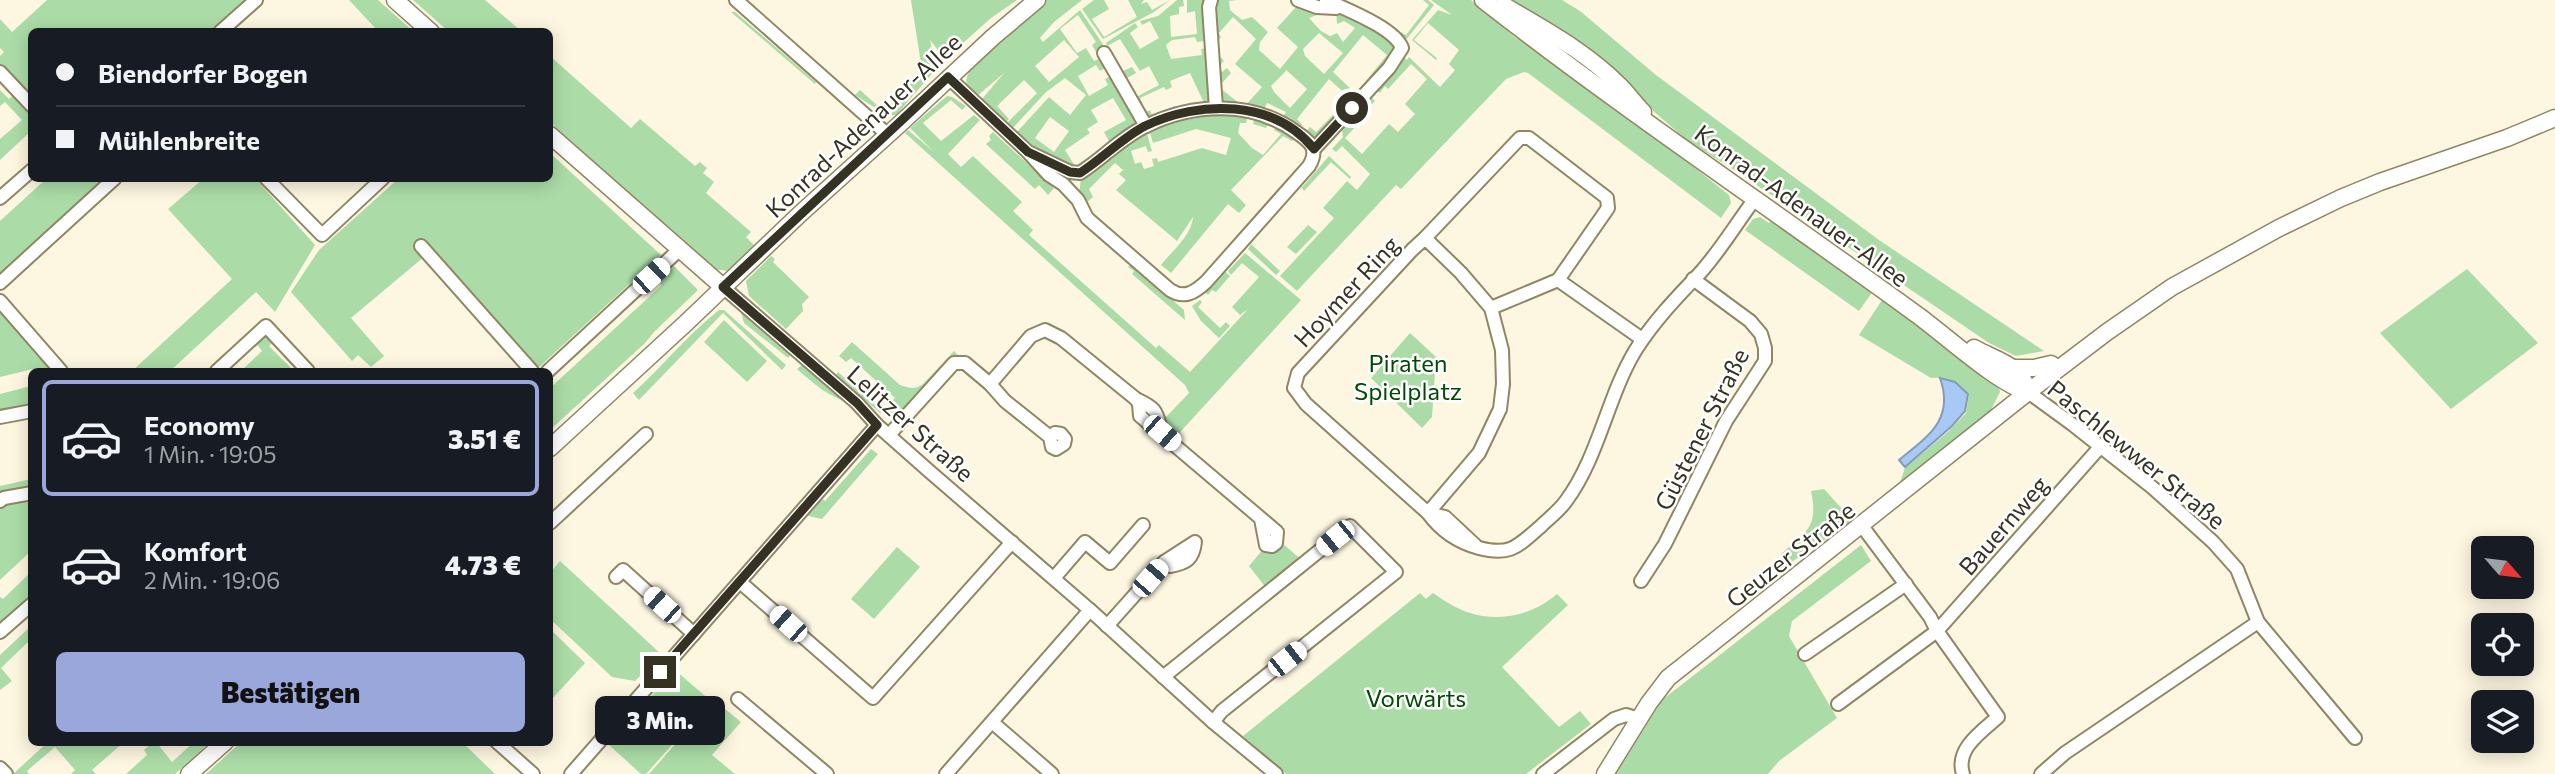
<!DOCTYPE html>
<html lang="de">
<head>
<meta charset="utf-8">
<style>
  body { margin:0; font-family:Commissioner,sans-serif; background:#20242c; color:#f1f3f6; height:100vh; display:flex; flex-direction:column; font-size:26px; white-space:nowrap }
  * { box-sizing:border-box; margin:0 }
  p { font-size:23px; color:#9ea1a6 }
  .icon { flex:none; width:38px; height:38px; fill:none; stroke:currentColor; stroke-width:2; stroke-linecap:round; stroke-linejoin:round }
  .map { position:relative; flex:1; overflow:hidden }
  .sheet { position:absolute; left:28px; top:368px; width:525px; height:378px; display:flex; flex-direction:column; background:#171b24; border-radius:10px; box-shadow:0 4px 18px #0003 }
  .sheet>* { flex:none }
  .guide { position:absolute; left:28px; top:28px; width:525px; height:154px; border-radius:10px; box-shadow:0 4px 18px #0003; display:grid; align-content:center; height:154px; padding:0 28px; background:#171b24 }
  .needle { width:46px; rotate:118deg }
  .buttons { position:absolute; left:2471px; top:536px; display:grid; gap:14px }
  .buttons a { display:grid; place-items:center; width:63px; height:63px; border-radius:10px; background:#171b24; box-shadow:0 4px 18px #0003; font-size:35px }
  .end { position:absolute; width:32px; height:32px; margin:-16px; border:9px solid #353123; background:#fff; box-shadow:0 0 0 4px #fff }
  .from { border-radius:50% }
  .bubble { position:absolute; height:49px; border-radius:10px; background:#171b24; box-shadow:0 4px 18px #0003; font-size:23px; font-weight:800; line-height:49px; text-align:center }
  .car { position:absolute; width:21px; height:42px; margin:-21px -10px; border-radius:9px; box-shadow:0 0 5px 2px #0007; background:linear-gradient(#fff 24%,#345 0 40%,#fff 0 76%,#345 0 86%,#fff 0) }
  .guide b { display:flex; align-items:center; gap:24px; height:66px; font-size:26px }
  .guide b+b { border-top:2px solid #363941 }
  .guide i { width:18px; height:18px; background:#f1f3f6 }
  ul { padding:12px 0 0; list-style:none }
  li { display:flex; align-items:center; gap:21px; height:116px; margin:0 14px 10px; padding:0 14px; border:4px solid transparent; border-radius:10px }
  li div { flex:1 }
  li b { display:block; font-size:26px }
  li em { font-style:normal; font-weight:800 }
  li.on { border-color:#9aa7db }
  li>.icon { width:63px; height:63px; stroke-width:1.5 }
  .action { display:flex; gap:14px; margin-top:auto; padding:14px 28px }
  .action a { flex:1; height:80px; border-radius:10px; background:#9aa7db; color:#111; font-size:28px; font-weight:800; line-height:80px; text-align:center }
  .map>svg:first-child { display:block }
  .green { fill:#abdca7; fill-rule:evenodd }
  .water { fill:#a8c9f5; stroke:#869bb6; stroke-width:2 }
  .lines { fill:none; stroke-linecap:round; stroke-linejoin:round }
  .street-casing { stroke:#908664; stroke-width:16 }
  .secondary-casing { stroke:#908664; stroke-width:19 }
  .street { stroke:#fff; stroke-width:12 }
  .secondary { stroke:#fff; stroke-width:16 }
  .route { stroke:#353123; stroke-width:9 }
  .labels { text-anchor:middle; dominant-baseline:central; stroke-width:5; stroke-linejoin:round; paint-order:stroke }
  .street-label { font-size:24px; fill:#353123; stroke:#fff }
  .park-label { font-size:24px; fill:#004a03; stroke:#fff }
</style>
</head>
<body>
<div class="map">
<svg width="2555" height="774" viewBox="0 0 2555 774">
  <rect width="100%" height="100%" fill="#fdf7e1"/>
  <g class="green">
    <polygon points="47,0 255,0 220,31 32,32 31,131 0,160 0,139 22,120 5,102 0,106 0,90 9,99 18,90 0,71 0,56 4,52 0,48 0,19 12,32"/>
    <polygon points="349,0 378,0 413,31 378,31"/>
    <polygon points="413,0 485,0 521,31 448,31"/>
    <polygon points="911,0 1017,0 991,18 945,59 930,40 937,68 896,115 886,115 855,95 860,90 887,114 922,70"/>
    <path d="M1047,0H1082L1054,22L1040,38L1043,42L1080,10L1104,46L1096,52L1092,45L1096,42L1078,15L1060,29L1077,53L1086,48L1094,61L1101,58L1107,67L1100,71L1096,65L1078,76L1089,96L1108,85L1105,79L1132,67L1136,73L1127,78L1136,97L1159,85L1149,66L1140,71L1120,39L1107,46L1106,43L1135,23L1138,27L1130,33L1140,49L1159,38L1150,21L1142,25L1140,21L1158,16L1177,0H1183L1184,6L1179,7V14L1170,16L1171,37L1197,34L1195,11L1187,13V0H1237L1229,1L1230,10L1242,20L1252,17L1268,32L1260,42L1259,50L1280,69L1298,47L1277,28L1296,7L1316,11L1317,15L1309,18L1321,31L1330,36L1337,33L1343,42L1355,28L1344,21L1337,24L1336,8L1391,35L1401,54L1407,60L1409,57L1440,87L1455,70L1449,64L1459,50L1428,23L1414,40L1437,58L1436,60L1412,40L1438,10L1452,15L1431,0H1471L1517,39L1525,33L1729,195L1731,203L1721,218L1528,73L1524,72L1506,79L1401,189L1396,185L1297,291L1280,276L1334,218L1323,208L1347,181L1357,190L1370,174L1342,146L1336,152L1332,149L1343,137L1342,130L1336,125L1314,149L1302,136L1310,127L1316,132L1350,98L1329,79L1297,119L1302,125L1296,132L1298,134L1292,141L1283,136L1231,190L1246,205L1239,213L1228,204L1171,273L1161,265C1172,251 1192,235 1193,217L1177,241L1116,190L1126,180L1119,174L1123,170L1115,163L1089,189L1093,197L1086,203L1078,200L1082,172L1038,150L1017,132L1049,97L1070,115L1086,95L1065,78L1045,93L1013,128L1007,123L1037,93L1024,80L997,106L1009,119L1006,122L982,99L1004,73L976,97C965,85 963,81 972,67ZM1233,17L1256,39L1235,64L1262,87L1244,107L1215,84L1223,82L1231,73L1227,68L1222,72L1218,67L1224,61L1212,47L1201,49L1202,55L1171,59L1166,45L1172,40L1195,37L1197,42L1211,40L1216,44L1221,37L1219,33ZM1319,33L1343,53L1324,74L1305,56L1303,49ZM1363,35L1387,55L1366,81L1380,93L1385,86L1388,89L1411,64L1427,79L1405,104L1415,114L1398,132L1389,124L1362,154L1345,138L1372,109L1370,106L1375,101L1361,87L1355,93L1333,72ZM1064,40L1079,57L1049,82L1035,66ZM1285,69L1307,89L1290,108L1274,92L1271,86L1286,71ZM1190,73L1204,103L1179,112L1175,106L1152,115L1150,110L1140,115L1136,108L1143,105L1140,98L1164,87L1166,90L1172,87L1170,81ZM1113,98L1126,120L1104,132L1110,143L1096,152L1100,158L1094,164L1089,157L1075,166L1065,150L1090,133L1087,129L1098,122L1091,110ZM1267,103L1286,112L1274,130L1281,134L1263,155L1252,148L1238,133L1240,123H1246L1249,111L1256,113L1253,124L1266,128L1271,118L1262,114ZM1050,117L1069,131L1054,152L1035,138ZM1148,126L1153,143L1196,129L1231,138L1226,155L1202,148L1158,162L1157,158L1152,159L1154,166L1144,169L1141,162L1135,164L1131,151L1146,146L1148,152L1152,151L1145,127Z"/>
    <polygon points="1094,0 1104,0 1109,9 1092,19 1104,37 1137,17 1128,0 1144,0 1141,4 1147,2 1152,10 1170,0 1154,12 1103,39 1082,9"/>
    <polygon points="1423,0 1428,0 1434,5 1405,41 1398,36 1401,32 1406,35 1429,5"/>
    <polygon points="1507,0 1562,0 1580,11 1656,75 1879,240 2044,351 2016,356 1989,343 1736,171 1689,142 1644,103"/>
    <polygon points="731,12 735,12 816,82 815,84"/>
    <polygon points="550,56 631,128 640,119 695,166 700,162 707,168 703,173 714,182 706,193 751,232 746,237 754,245 728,271 713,269 550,122"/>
    <polygon points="947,96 952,97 966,106 962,110 951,100 923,123 941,141 974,115 980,120 948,154 961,167 973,156 1022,202 1013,211 1033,230 1029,235 1156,348 1159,345 1190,372 1248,309 1240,315 1232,307 1259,277 1242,263 1231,275 1228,271 1245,253 1301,300 1172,441 1160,420 1167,416 1189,393 1185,385 905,133 908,130 933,151 910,128"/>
    <polygon points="993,132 1054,188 1048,195 1039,185 1035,189 986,144 991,140 989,136"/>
    <polygon points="550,153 661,255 537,369 431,251 351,318 384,356 371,367 358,355 352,361 291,292 319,250 398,179 550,178"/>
    <polygon points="1329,156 1351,177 1350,179 1331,162 1304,191 1302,188 1297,193"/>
    <polygon points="46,179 114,179 0,282 0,221"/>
    <polygon points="203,179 256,179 315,245 275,312 256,292 170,371 132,371 232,279 168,209"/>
    <polygon points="1760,217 1769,223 1772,220 1870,288 1871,294 1859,311 1745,230 1753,219"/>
    <polygon points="1308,225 1317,232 1296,254 1287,247"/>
    <polygon points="1251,244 1280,271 1276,275 1248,249"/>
    <polygon points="771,256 775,259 773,262 809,297 802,304 803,311 786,329 749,296 746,281"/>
    <polygon points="1131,264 1184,310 1185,320 1132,274 1134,271 1128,267"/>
    <polygon points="674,266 698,290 655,331 645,343 550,430 550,388 661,286 660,276"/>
    <polygon points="1220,267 1230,276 1216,292 1212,290 1208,295 1200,288"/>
    <polygon points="2467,269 2538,343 2451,409 2380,333"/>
    <polygon points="1200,300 1202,302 1198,307 1220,328 1226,322 1230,326 1219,338 1201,321 1192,306"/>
    <path d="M1882,300L1972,362L1998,383L2000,392L1990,412L1898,488L1905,468L1949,431L1966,413L1969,394C1957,384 1947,376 1931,378L1859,335Z"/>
    <polygon points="0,306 61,371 33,369 0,377"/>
    <polygon points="740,309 792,353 788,358 744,323"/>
    <path d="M719,310H724L786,365L782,370L723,313L639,400L633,393C663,366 687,335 719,310Z"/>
    <polygon points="724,320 767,361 747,382 704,342"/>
    <polygon points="1410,333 1436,357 1432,417 1422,428 1371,378"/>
    <polygon points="271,334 276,339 269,346 294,371 241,371 262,351 256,343 263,336"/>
    <path d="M852,342L900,385C908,387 914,391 923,384L954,351L962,359L915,397L892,420L882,411L880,413L836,375L838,372L882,411L895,398L851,358L846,362L839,356Z"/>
    <path d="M803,364L847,402C826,395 813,383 797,369Z"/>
    <polygon points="31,386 31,404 0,412 0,394"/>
    <polygon points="871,449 878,454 822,519 804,515 820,497 825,501"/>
    <polygon points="31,479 31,488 3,494 0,491 0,486"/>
    <path d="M1824,489L1853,521L1787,565L1781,554C1806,532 1819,527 1811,491Z"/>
    <polygon points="0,493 4,498 32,494 31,551 0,580"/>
    <polygon points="1282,543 1303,561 1267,589 1249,566 1264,548 1269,553"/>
    <polygon points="1861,545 1871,561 1792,621 1789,636 1837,718 1779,761 1768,774 1616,774 1662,700"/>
    <polygon points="897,547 920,567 874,619 851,599"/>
    <polygon points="560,561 661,654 635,681 612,677 550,619 550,573"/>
    <polygon points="31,572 31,595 0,625 0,597 3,599"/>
    <path d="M1420,593L1426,599L1433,593C1442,599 1452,606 1462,610C1494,624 1532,616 1557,594L1568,605L1502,667L1559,727L1580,711L1591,724L1526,774H1286L1243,736Z"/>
    <polygon points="31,626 31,639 1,668 12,681 0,690 0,655"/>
    <polygon points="550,629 585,663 550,701"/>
    <polygon points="675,670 711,701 646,774 641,774 608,744"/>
    <polygon points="714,700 741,722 712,755 735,774 649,774"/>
    <polygon points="48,742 124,742 92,770 96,774 71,774 75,770 55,747 27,771 29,774 13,774"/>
    <polygon points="153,742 156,742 172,762 194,742 210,742 175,774 126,774 147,755 144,750"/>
    <polygon points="241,742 462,742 495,774 206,774"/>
  </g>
  <path class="water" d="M1940,378L1955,382L1968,394L1965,411L1952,426L1905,467L1899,460C1927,437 1955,420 1940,378Z"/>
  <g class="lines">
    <defs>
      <g id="street">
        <polyline points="736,0 888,135"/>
        <polyline points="1211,0 1209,7 1216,108"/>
        <polyline points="1298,0 1317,7 1336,8"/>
        <polyline points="220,32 256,0"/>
        <polyline points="1104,53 1146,126"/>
        <polyline points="0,72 32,106"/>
        <path d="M948,77L1028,152L1049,175L1063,184L1078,200L1087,218L1170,290C1184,299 1194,293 1206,282L1309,166C1319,149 1311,142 1296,132C1252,100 1194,103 1146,126C1122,137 1102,159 1080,173L1070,172L1028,152"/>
        <path d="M1314,149L1389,68L1402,48C1395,28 1345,9 1326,0"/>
        <polyline points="266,178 322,235 383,178"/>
        <polyline points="0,198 32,170"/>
        <polyline points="1425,238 1520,138 1529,138 1607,198 1608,208 1558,280 1491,308"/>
        <polyline points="421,246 532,371"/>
        <polyline points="1558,280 1642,339"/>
        <polyline points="0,283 115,178"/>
        <polyline points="723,287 857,403 877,425 929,471 1090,610 1213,722 1276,774"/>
        <polyline points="0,301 61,371"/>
        <polyline points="217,371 266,326 308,371"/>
        <polyline points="548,371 680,249"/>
        <polyline points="990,384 1005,401 1050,437 1052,447 1056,449 1064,444 1065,439 1061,434 1055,433 1050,437"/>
        <polyline points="2028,392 2072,424 2153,488 2213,542 2237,569 2258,622 2355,738"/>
        <polyline points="1136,399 1139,404 1140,416 1277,532 1276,543 1272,546 1266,545 1261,519"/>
        <polyline points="0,417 32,411"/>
        <path d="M889,435L954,363H965L990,384L1031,336L1045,330L1061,338L1136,399C1158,409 1156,412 1162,433"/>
        <polyline points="0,501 4,498 32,493"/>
        <path d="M1428,513L1479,453L1500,409L1503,384L1502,350L1491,308L1461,273L1425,238L1412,250L1298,373L1294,388L1306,404L1428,513C1441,531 1457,542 1479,548C1510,556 1517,547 1540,527C1548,519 1559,511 1566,501C1599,456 1607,398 1635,351C1653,322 1677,297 1700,273C1720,251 1736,224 1754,200"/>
        <polyline points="1428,513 1445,517 1475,545"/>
        <polyline points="550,523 646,434"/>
        <path d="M1862,526L1930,617L1937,631L1998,717C1981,732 1955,749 1963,774"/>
        <polyline points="616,577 623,570 694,634"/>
        <polyline points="1054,578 1085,542 1110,563 1143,525"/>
        <polyline points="1641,581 1665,544 1726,421 1765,361 1765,348 1761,334 1750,321 1693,279"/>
        <polyline points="740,582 873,698 1012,542"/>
        <path d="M1107,626L1164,562L1170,566C1187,563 1193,559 1195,542L1164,562"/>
        <polyline points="0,632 32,604"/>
        <polyline points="1805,654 1906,584"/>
        <polyline points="1163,677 1350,526 1396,572 1222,711 1213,722"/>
        <polyline points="738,699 827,774"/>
        <polyline points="1838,704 1937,631 2101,446"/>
        <polyline points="992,722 1052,774"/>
        <polyline points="497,742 533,774"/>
        <polyline points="0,768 6,774"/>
        <polyline points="571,774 877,425"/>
        <polyline points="946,774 1090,610"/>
        <polyline points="1543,774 1614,719 1626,715 1639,719"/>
        <polyline points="2041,774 2065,753 2258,622"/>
      </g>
      <g id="secondary">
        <polyline points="395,0 431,32"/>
        <path d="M1483,0C1624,110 1772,209 1916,314C1944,334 1998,384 2028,392"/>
        <path d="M1503,5C1545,30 1587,52 1621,87C1629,95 1635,104 1643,112"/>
        <polyline points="550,135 723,287"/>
        <path d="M1974,348C1997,361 2021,364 2028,392"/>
        <polyline points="2015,368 2034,368 2051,364 2058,369"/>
        <polyline points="550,448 686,323 801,213 902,122 993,37 1037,0"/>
        <polyline points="189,774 225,742"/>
        <polyline points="1605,774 1649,703 1668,678 2028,392 2107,332 2172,287 2279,228 2341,198 2380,182 2507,138 2555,118"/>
      </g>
    </defs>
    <use href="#street" class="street-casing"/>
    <use href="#secondary" class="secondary-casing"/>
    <use href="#street" class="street"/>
    <use href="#secondary" class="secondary"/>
  </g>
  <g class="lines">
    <path class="route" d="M660,672L877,425L857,403L723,287L948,77L1028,152L1070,172L1080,173C1102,159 1122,138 1145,126C1199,100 1274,99 1314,149L1352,108"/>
  </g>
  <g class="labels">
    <g class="street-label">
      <text transform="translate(863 125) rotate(-43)">Konrad-Adenauer-Allee</text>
      <text transform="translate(1802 205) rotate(36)">Konrad-Adenauer-Allee</text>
      <text transform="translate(1346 291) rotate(-47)">Hoymer Ring</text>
      <text transform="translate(911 423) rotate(42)">Lelitzer Straße</text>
      <text transform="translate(1701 429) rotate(-63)">Güstener Straße</text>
      <text transform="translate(2137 454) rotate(39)">Paschlewwer Straße</text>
      <text transform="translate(2003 525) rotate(-49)">Bauernweg</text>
      <text transform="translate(1790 554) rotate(-38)">Geuzer Straße</text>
    </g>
    <g class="park-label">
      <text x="1408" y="362">Piraten<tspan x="1408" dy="28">Spielplatz</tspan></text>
      <text x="1416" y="697">Vorwärts</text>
    </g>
  </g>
</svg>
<div class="buttons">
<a><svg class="needle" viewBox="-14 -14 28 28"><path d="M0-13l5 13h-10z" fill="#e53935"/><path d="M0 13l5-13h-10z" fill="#9ea1a6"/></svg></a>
<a><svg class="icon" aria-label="locate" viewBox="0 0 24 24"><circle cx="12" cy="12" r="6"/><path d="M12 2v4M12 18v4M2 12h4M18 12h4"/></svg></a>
<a><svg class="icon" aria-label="layers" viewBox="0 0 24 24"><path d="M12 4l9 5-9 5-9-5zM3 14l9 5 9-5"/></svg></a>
</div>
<i class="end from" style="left:1352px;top:108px"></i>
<i class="end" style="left:660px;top:672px"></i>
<div class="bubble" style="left:595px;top:696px;width:130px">3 Min.</div>
<i class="car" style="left:651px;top:276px;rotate:47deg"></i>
<i class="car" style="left:1162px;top:433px;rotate:131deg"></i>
<i class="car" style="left:1335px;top:538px;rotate:231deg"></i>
<i class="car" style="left:1150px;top:578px;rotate:41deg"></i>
<i class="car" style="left:662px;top:605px;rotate:312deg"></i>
<i class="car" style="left:788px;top:624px;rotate:312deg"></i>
<i class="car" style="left:1287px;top:659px;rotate:52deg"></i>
<div class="guide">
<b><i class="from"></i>Biendorfer Bogen</b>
<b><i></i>Mühlenbreite</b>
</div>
<section class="sheet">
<ul>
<li class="on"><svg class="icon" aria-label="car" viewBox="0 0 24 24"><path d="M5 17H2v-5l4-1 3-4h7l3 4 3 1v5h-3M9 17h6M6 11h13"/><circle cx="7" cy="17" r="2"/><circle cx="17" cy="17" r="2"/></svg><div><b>Economy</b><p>1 Min. · 19:05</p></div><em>3.51 €</em></li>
<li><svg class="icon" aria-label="car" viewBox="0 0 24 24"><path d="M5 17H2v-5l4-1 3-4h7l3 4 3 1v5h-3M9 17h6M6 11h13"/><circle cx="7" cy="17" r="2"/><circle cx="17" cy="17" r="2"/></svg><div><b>Komfort</b><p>2 Min. · 19:06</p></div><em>4.73 €</em></li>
</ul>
<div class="action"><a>Bestätigen</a></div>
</section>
</div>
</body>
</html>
